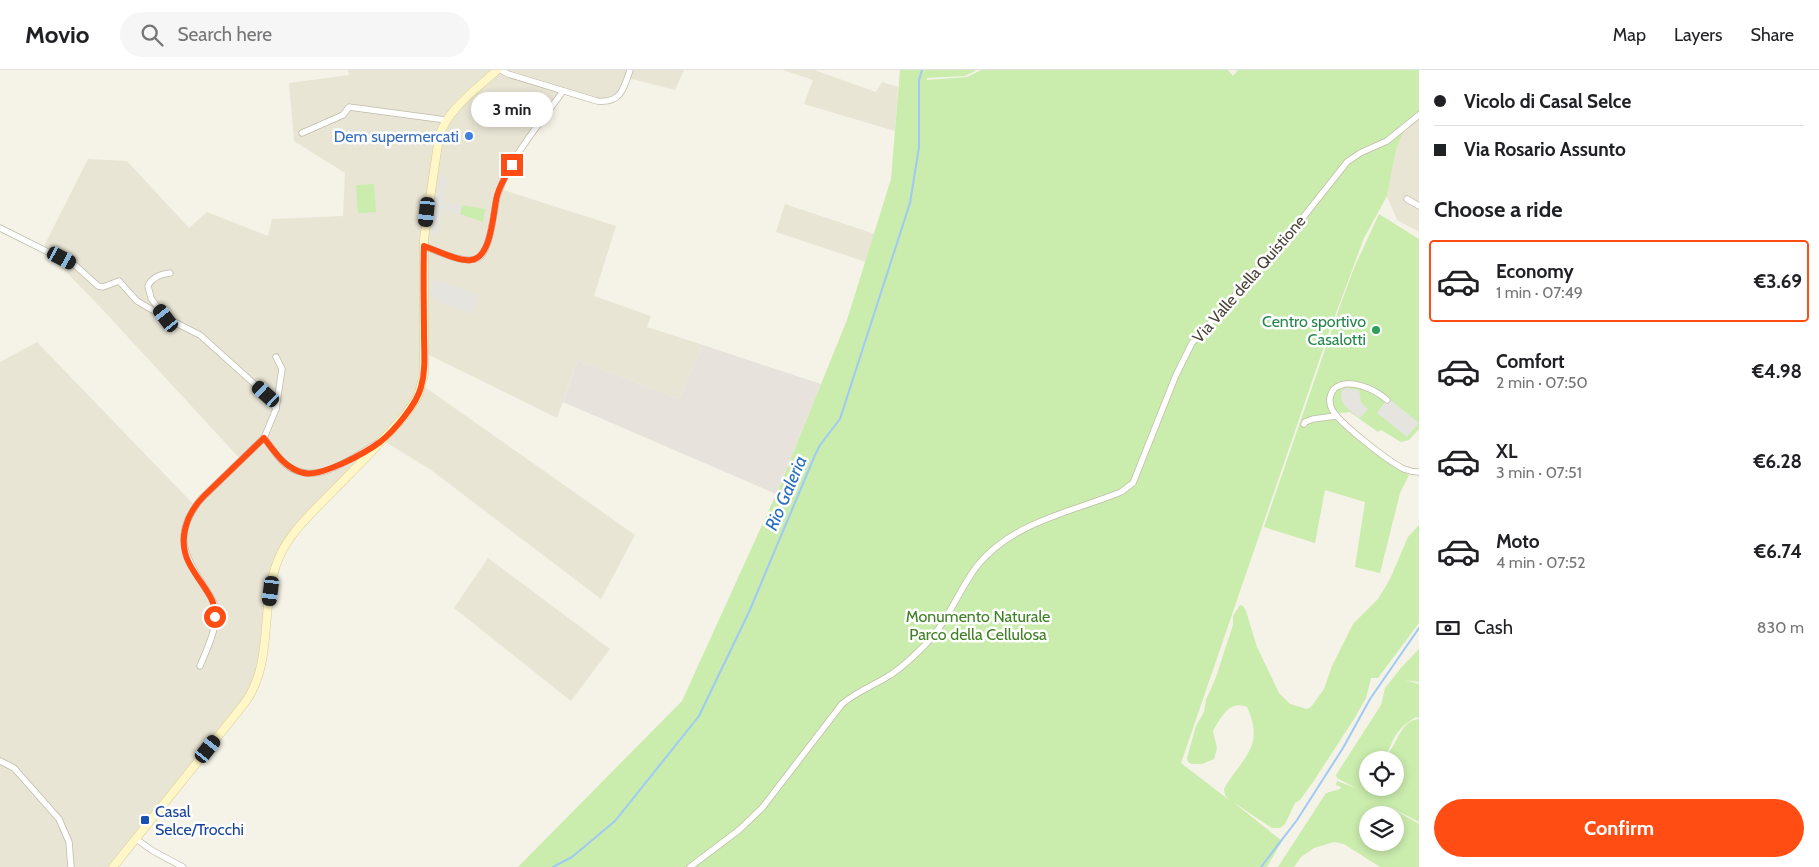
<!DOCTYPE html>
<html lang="en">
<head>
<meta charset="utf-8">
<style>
  body { margin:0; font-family:Cabin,sans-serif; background:#f6f6f6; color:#202124; height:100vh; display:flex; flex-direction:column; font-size:19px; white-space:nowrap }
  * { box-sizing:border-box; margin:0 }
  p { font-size:16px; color:#757577 }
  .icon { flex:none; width:28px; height:28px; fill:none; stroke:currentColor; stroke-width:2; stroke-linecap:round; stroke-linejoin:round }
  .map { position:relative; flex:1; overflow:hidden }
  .details { display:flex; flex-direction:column; background:#fff; width:400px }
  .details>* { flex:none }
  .banner { display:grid; align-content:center; height:110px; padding:0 15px; background:#fff }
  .buttons { position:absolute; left:1359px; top:681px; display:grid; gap:10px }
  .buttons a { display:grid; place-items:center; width:45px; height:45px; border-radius:50%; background:#fff; box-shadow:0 2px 8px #0003; font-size:25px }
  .end { position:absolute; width:22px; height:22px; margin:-11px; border:6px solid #ff4d14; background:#fff; box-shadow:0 0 0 2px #fff }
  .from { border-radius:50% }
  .bubble { position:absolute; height:35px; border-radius:18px; background:#fff; box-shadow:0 2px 8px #0003; font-size:16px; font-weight:800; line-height:35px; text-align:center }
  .car { position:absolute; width:15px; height:30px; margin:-15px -8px; border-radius:6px; box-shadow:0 0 4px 1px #0007; background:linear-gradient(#222 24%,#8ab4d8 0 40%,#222 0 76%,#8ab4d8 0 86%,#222 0) }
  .banner b { display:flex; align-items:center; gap:18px; height:48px; font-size:19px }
  .banner b+b { border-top:1px solid #e0e0e0 }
  .banner i { width:12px; height:12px; background:#202124 }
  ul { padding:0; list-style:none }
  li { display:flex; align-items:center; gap:15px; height:82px; margin:0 10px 8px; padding:0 5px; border:2px solid transparent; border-radius:5px }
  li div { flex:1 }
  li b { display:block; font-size:19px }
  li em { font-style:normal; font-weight:800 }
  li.current { border-color:#ff4d14 }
  li>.icon { width:45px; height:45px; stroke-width:1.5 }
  h2 { padding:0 15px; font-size:22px; line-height:60px }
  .pay { display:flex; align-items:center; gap:12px; height:55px; padding:0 15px; font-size:19px }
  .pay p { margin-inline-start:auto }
  .cta { display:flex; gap:10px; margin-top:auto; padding:10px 15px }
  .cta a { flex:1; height:58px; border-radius:30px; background:#ff4d14; color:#fff; font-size:20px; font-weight:800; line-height:58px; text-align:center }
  header { display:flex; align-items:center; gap:30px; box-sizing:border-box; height:70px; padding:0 25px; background:#fff; border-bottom:1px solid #e0e0e0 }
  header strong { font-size:24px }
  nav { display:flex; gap:28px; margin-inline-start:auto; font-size:18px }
  .search { width:350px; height:45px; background:#f6f6f6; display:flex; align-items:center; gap:12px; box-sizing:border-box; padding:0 18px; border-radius:28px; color:#757577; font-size:19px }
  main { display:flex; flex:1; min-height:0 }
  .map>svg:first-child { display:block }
  .residential { fill:#e9e5d5 }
  .industrial { fill:#e7e3dc }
  .green { fill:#caecad; fill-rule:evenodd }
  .parking { fill:#e6e4df }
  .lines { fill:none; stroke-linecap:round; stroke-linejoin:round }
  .stream { stroke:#9fcaf6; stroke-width:2 }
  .street-casing { stroke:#c1bba9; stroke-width:7 }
  .secondary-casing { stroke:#d9cd93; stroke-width:9 }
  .street { stroke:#fff; stroke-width:5.5 }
  .secondary { stroke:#fff7c7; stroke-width:8 }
  .route { stroke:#ff4d14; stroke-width:6 }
  .shop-dot { fill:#3f7fe0; stroke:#fff; stroke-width:2 }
  .leisure-dot { fill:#2e9e5b; stroke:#fff; stroke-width:2 }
  .transit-dot { fill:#1a4fb4; stroke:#fff; stroke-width:2 }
  .labels { text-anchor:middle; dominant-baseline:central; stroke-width:5; stroke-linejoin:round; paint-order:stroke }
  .shop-label { font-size:16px; fill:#366cbe; stroke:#fff; text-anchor:end }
  .street-label { font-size:16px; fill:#494335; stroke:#fff }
  .leisure-label { font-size:16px; fill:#27864d; stroke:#fff; text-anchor:end }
  .park-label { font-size:16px; fill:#3e8023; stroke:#fff }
  .transit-label { font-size:16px; fill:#164399; stroke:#fff; text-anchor:start }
  .water-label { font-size:18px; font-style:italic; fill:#256fbe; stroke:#fff }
</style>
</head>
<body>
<header>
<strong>Movio</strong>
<div class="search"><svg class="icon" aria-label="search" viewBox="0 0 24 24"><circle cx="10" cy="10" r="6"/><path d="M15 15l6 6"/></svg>Search here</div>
<nav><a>Map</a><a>Layers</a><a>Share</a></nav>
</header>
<main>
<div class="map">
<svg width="1419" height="797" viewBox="0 0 1419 797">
  <rect width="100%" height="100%" fill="#f5f2e7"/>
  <g class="residential">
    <polygon points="348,0 684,0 675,20 628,8 615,29 602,31 563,21 530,65 500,119 616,156 594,226 651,246 647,257 703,275 679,329 578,290 557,348 425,283 422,315 635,465 601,529 431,400 382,370 284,476 273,510 258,606 244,634 113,797 0,797 0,292 37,272 195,436 242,391 102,239 43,178 88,89 127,91 189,158 207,142 268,166 272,149 343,146 345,103 294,71 289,13 349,5"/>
    <polygon points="783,0 814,0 876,22 882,12 898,17 895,61 804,34 813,10"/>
    <polygon points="1419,42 1419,162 1397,150 1387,126 1396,80 1406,54"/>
    <polygon points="785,134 875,164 866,192 776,162"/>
    <polygon points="488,488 610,579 571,631 454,538"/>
  </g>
  <polygon class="industrial" points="703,275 821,314 776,424 563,332 578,290 679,329"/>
  <g class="green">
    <path d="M900,0H977L965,6L927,8V10L967,7L981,0H1228L1233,6L1238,0H1419V42L1406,55L1396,80L1387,126L1364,168L1329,262L1181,693L1229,730L1225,725L1224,719C1241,688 1266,678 1247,637C1229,629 1220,649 1213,661L1217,678L1214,689L1202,694H1191L1188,692L1187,688L1196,656L1204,642L1206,630L1216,607L1233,555V546L1240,535L1243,536L1246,541L1257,577L1279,623L1290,634L1307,639L1311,637L1324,619L1332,596L1353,554L1378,529L1390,509L1408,467L1419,455V553L1378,608H1371L1366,628L1354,649L1313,712L1300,730L1295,733L1285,754L1280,758H1272L1233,732L1282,771L1267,797H518L682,631L778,420L847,250L891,109Z"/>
    <polygon points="374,114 376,142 358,143 356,115"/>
    <polygon points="462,135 485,139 483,152 460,144"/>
    <path d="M1379,144L1419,169V359L1409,370L1401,372L1381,360L1378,362L1350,342L1332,344C1337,359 1394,394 1409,405L1400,423L1380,503L1355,497L1365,432L1325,420L1315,473L1264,457L1340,236L1354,198Z"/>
    <path d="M1419,579V612L1405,610L1419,614V648L1416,647C1407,652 1399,659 1394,668C1391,674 1389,681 1384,686C1398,678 1398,651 1419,649V752L1383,733L1419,754V797H1380L1344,774L1334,772L1314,778L1301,787L1294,797H1278L1326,723L1340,719L1341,717L1336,715L1337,711L1356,718L1337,708L1336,705L1381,635L1385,618L1401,598ZM1368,690H1395V718H1368ZM1368,745H1395V772H1368Z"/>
  </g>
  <g class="parking">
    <polygon points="439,105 447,107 443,133 462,135 460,144 442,139 439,160 430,167"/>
    <polygon points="431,208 479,225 472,244 432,229"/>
    <polygon points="1346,318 1359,320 1361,332 1368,339 1360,348 1349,340 1342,332 1341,322"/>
    <polygon points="1388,328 1419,353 1407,367 1377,343"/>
  </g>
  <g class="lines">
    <g class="stream">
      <polyline points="553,797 572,787 615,751 699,646 749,542 815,385 820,375 840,349 910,133 919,77 919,10 922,0"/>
      <polyline points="1261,797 1297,750 1343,678 1370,629 1419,558"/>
    </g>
    <defs>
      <g id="street">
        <path d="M501,0L508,4L597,31C620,34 624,19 630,0"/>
        <polyline points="302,63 343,45 349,37 446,50"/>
        <polyline points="1407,129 1419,136"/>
        <path d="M0,158L76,196L98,216L103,217L119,211L137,231L166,248L200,265L270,328L276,339L264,368C271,376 276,386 284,393C313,419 350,389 376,374"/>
        <path d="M424,176C437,181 466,195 478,188C492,180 493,138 498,124C509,89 542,51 563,21"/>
        <path d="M163,245L151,228L148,216C152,207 161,204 170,203"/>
        <path d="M1387,330C1376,320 1348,306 1334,319C1330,324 1329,331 1331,337C1335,351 1390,392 1404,399C1409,401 1414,402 1419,402"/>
        <polyline points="276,339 282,299 276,287"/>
        <polyline points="1304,354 1305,352 1313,349 1336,346"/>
        <path d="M200,596C207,579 219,555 215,536C213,528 206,520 202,513C181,481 175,461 201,429L264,368"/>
        <polyline points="0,691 14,698 59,749 69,772 71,797"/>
        <polyline points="136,769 153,781 183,797"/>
        <path d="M690,797L739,760L762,738L842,634C856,622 872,616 887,607C901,599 914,586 925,575C948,552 958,521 977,496C1012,452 1072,442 1121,422L1133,413L1176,305L1192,273L1286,169L1347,92L1360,83L1387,71L1419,45"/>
      </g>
      <path id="secondary" d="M113,797L244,634C275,593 259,536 278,490C289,462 314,441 335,419C359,395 383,370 406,344L418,326L424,304V169L439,67C447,39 477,19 497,0"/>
    </defs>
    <use href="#street" class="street-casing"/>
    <use href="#secondary" class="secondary-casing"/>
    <use href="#street" class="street"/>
    <use href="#secondary" class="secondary"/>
  </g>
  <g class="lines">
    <path class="route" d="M215,547C216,534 210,526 203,515C198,508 193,501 189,493C177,469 187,443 204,426L264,368C275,382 285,399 304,403C322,407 365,383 380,372C394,361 417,334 421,317C426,300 424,282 424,264C424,235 423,205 424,176C436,180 459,192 471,190C492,188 493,142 497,126C500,115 506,105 512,95"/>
  </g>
  <circle class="shop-dot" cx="469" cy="66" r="5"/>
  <circle class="leisure-dot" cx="1376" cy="260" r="5"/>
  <rect class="transit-dot" x="140" y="745" width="10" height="10" rx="2.5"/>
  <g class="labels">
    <g class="shop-label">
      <text x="459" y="66">Dem supermercati</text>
    </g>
    <g class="street-label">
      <text transform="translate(1249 209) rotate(-49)">Via Valle della Quistione</text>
    </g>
    <g class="leisure-label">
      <text x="1366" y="251">Centro sportivo<tspan x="1366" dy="18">Casalotti</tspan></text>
    </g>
    <g class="park-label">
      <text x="978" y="546">Monumento Naturale<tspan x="978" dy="18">Parco della Cellulosa</tspan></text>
    </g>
    <g class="transit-label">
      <text x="155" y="741">Casal<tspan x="155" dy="18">Selce/Trocchi</tspan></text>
    </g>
    <g class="water-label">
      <text transform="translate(786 423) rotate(-67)">Rio Galeria</text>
    </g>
  </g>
</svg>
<div class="buttons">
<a><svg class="icon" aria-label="locate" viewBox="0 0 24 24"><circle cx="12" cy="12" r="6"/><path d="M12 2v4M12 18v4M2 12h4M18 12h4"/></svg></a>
<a><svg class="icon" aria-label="layers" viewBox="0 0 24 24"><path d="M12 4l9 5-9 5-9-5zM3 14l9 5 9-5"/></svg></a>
</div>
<i class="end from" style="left:215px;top:547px"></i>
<i class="end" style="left:512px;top:95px"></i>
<div class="bubble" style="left:471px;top:22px;width:82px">3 min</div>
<i class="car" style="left:427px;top:142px;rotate:186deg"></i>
<i class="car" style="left:62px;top:188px;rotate:118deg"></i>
<i class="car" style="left:166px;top:248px;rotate:323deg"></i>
<i class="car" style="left:266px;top:324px;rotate:312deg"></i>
<i class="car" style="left:271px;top:521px;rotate:187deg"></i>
<i class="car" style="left:208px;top:679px;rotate:38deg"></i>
</div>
<section class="details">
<div class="banner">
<b><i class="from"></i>Vicolo di Casal Selce</b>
<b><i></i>Via Rosario Assunto</b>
</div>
<h2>Choose a ride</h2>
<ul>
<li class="current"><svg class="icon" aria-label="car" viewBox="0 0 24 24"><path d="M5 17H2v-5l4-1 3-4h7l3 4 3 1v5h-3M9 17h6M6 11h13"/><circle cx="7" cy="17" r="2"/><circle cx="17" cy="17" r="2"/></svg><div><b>Economy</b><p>1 min · 07:49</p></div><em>€3.69</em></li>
<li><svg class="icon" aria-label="car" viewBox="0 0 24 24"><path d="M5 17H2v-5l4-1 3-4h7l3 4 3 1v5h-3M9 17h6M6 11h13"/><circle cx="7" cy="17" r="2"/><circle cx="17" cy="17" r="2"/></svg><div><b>Comfort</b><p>2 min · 07:50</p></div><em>€4.98</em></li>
<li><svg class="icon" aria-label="car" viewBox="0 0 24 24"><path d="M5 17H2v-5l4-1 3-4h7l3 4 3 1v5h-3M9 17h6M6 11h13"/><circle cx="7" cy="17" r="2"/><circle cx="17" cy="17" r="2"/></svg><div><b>XL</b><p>3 min · 07:51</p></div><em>€6.28</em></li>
<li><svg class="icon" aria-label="car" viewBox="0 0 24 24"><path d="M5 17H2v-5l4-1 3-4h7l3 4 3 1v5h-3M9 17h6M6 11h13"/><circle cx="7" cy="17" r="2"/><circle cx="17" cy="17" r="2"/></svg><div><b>Moto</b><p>4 min · 07:52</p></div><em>€6.74</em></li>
</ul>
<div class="pay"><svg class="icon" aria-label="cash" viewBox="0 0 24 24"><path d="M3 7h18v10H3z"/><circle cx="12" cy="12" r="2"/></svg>Cash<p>830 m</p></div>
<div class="cta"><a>Confirm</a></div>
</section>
</main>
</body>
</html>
